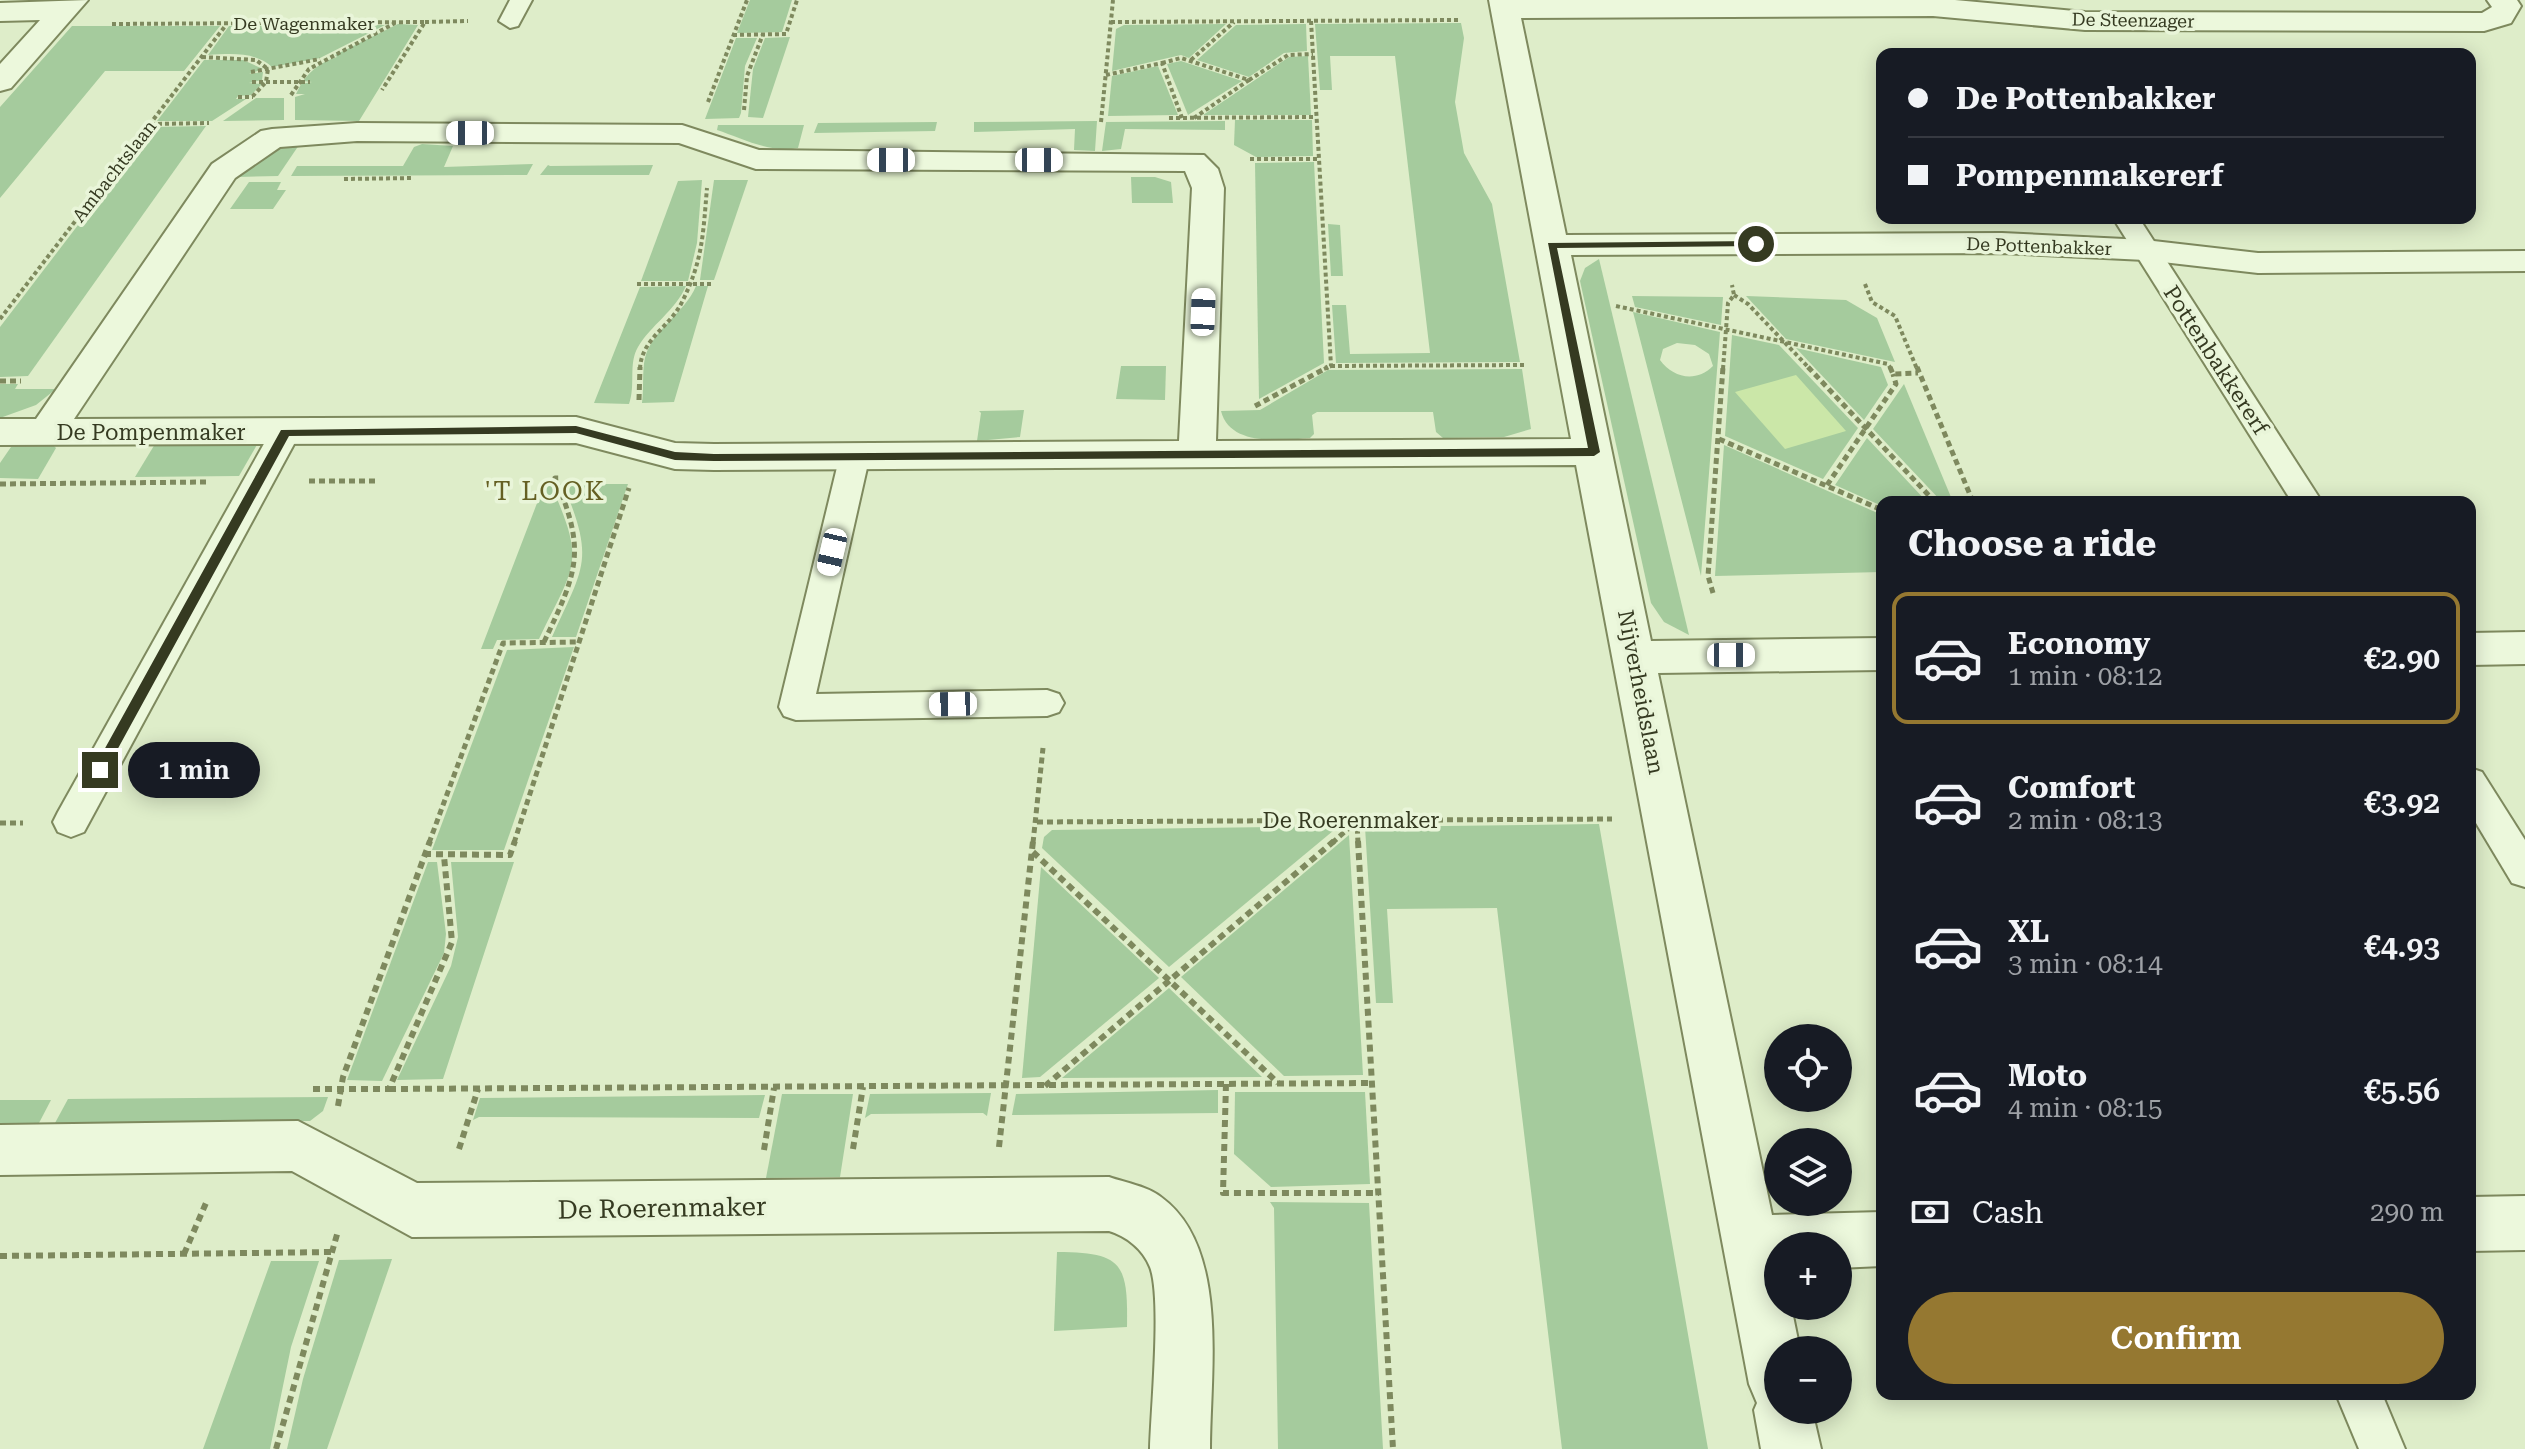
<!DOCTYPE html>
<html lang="en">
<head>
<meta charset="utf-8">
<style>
  body { margin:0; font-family:"Roboto Serif",serif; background:#242831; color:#f1f3f6; height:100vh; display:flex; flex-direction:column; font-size:30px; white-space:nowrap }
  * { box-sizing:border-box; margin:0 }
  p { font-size:26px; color:#9ea1a6 }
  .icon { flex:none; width:44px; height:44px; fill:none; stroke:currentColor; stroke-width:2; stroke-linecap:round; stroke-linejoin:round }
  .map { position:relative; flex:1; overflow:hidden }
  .sheet { position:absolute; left:1876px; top:496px; width:600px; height:904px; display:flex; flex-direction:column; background:#171b24; border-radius:16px; box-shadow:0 4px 20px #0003 }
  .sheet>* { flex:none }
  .top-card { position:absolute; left:1876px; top:48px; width:600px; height:176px; border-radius:16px; box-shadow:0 4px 20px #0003; display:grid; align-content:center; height:176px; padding:0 32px; background:#171b24 }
  .fabs { position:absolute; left:1764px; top:1024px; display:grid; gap:16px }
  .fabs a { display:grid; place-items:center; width:88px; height:88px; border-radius:50%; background:#171b24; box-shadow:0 4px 20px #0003; font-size:40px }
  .end { position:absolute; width:36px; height:36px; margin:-18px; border:10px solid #353a21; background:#fff; box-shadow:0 0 0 4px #fff }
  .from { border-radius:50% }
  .bubble { position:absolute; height:56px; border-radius:28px; background:#171b24; box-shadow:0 4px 20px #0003; font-size:26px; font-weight:600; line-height:56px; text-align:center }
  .car { position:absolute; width:24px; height:48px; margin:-24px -12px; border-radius:10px; box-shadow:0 0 6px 2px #0007; background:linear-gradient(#fff 24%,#345 0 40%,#fff 0 76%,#345 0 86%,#fff 0) }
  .top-card b { display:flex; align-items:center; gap:28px; height:76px; font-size:30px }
  .top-card b+b { border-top:2px solid #363941 }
  .top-card i { width:20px; height:20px; background:#f1f3f6 }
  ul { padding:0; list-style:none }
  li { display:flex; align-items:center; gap:24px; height:132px; margin:0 16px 12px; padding:0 16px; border:4px solid transparent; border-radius:16px }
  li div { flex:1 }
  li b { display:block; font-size:30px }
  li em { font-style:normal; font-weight:600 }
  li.current { border-color:#957831 }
  li>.icon { width:72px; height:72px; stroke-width:1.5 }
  h2 { padding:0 32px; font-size:36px; line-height:96px }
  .pay { display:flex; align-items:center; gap:20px; height:88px; padding:0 32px; font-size:30px }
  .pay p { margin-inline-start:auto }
  .cta { display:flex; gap:16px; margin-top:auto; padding:16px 32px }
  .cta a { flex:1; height:92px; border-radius:48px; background:#957831; color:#fff; font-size:32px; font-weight:600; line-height:92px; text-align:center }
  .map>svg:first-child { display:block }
  .green { fill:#a5cb9d; fill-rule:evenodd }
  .sand { fill:#cbe7a8 }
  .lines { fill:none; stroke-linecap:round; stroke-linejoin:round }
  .service-casing { stroke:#7e895e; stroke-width:4 }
  .minor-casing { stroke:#7e895e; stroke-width:4 }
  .path-far2 { stroke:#7e895e; stroke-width:4; stroke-dasharray:4 3; stroke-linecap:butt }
  .path-far1 { stroke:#7e895e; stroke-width:5; stroke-dasharray:6 4; stroke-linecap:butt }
  .path { stroke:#7e895e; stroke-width:6; stroke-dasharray:7 5; stroke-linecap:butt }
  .service { fill:#ecf8dc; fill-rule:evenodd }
  .minor { fill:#ecf8dc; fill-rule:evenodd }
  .route { fill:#353a21 }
  .labels { text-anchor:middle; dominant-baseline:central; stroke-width:7; stroke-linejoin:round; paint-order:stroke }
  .far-street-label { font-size:18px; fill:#353a21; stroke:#e9f5d9 }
  .street-label { font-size:22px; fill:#353a21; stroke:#e9f5d9 }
  .quarter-label { font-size:26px; letter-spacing:2px; fill:#656023; stroke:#e9f5d9 }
  .near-street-label { font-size:26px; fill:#353a21; stroke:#e9f5d9 }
</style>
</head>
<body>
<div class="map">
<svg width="2525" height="1449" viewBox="0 0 2525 1449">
  <rect width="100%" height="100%" fill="#deedc9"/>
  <g class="green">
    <polygon points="750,0 792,0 782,32 737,33"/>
    <polygon points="1461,23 1464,38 1455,102 1464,153 1492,204 1520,362 1336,363 1332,305 1346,305 1350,354 1430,353 1395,56 1330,56 1332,90 1320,90 1315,24"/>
    <path d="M398,24L418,25L359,121L295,120V97L305,94H296L301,84L312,82L303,81C312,69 323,61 337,57L335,55Z"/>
    <polygon points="1226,24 1189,58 1181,55 1112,71 1116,29 1124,25"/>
    <polygon points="1306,24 1307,51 1284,53 1249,77 1197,60 1236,25"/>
    <path d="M385,25L320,58L272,67C254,51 230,54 208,55L229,26Z"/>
    <polygon points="72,26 220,26 184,71 105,71 0,198 0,107"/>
    <polygon points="790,37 763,118 748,117 753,69 765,38"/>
    <polygon points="736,38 757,38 745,66 741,113 739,118 705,119"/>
    <polygon points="1308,56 1311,115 1203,115 1289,57"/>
    <polygon points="204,60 243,60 263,69 249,74 263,72 262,80 249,83 262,84 251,95 238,96 236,99 246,99 212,121 157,121"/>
    <polygon points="1181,61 1242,81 1188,115 1167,64"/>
    <polygon points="1158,66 1178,115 1108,116 1112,76"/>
    <polygon points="256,98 284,98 284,120 223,121"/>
    <polygon points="1235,120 1312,120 1313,156 1256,157 1234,145"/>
    <polygon points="1097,121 1095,151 1074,150 1075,129 974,132 974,122"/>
    <polygon points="1225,121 1225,130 1125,129 1121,149 1102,151 1106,122"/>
    <polygon points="937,122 935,131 814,133 818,123"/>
    <path d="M718,125H804L798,148C772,154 741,138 717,130Z"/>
    <polygon points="206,126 28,376 0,377 0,327 153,127"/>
    <polygon points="422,144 453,146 444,167 533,164 527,175 291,176 297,166 403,166 414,147"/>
    <path d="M299,145L278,176L237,177C251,155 274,147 299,145Z"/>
    <polygon points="1314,162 1324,363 1259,399 1255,163"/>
    <polygon points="548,165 550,166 653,165 649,175 540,175"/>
    <polygon points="1131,177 1155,177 1171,182 1173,203 1132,203"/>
    <polygon points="702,180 697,243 688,281 641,281 678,181"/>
    <polygon points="714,180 748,180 714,280 700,280"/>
    <polygon points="249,182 281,182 277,190 286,190 273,209 230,209"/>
    <polygon points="1328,224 1340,225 1343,276 1331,276"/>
    <polygon points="1599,259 1689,635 1664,622 1651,603 1580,281 1585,268"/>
    <path d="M686,286C675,311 651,325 638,347C628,364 636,385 629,404L594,403L640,287Z"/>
    <path d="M696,286H708L674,402L642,403C644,389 642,371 645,358C652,330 685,313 696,286Z"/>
    <polygon points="1632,296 1723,297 1721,325 1635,307"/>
    <polygon points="1746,296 1846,300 1877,318 1895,362 1786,339"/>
    <path d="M1633,312L1720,332L1701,576ZM1677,343L1695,345L1709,354L1713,366C1696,383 1673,378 1660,360L1663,349Z"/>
    <polygon points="1732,335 1779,345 1858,428 1823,479 1725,436"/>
    <polygon points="1796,348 1881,367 1888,385 1864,420"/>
    <polygon points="1121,366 1166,366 1165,400 1116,399"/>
    <path d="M1522,369L1531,429L1504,437L1443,438L1436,432L1433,412H1317L1312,415L1314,434L1310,438C1282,440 1230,447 1221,411L1260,410L1328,370Z"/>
    <polygon points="0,384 18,384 15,389 56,389 36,405 0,418"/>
    <polygon points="1904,384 1953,502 1942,502 1873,429"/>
    <polygon points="1024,410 1020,437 977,441 981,413 979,411"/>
    <polygon points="1867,438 1927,502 1882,502 1882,506 1835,485"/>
    <polygon points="258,443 239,476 135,477 155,444"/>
    <polygon points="19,445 53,445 56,448 38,479 0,478 0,463 11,447"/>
    <polygon points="1724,445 1882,515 1882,572 1715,576"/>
    <path d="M563,484H628L576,637H552C584,565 595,561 563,484Z"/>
    <path d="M544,485H551C586,564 575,564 539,639L497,640L493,649H481Z"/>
    <polygon points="574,647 504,850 432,850 507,650"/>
    <polygon points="1599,824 1708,1449 1562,1449 1497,908 1387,909 1393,1003 1376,1003 1365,827"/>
    <polygon points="1339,826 1169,967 1042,848 1044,837 1052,830"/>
    <polygon points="1349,835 1363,1075 1284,1076 1181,977"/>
    <polygon points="428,862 437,862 446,934 444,953 382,1081 347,1080"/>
    <polygon points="451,862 514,862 443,1079 397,1080 451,966 458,937"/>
    <polygon points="1041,867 1159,978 1040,1077 1022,1078"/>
    <polygon points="1169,988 1262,1077 1062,1078"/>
    <polygon points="1218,1090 1218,1113 1012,1115 1016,1094"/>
    <polygon points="1235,1092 1365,1092 1370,1184 1271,1187 1234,1154"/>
    <polygon points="991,1093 987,1116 983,1113 871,1114 865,1118 870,1094"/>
    <polygon points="782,1094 853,1094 840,1177 766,1178"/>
    <polygon points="765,1095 759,1118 479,1117 473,1120 480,1098"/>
    <polygon points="328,1097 323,1111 310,1121 55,1123 68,1099"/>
    <polygon points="0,1100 51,1100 39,1123 0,1124"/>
    <polygon points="1270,1202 1369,1203 1383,1449 1278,1449 1274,1208"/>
    <path d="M1057,1252C1123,1252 1128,1264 1127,1327L1054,1331Z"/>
    <polygon points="392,1259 327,1449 287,1449 303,1379 339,1260"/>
    <polygon points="271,1261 319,1261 291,1347 270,1449 203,1449"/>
  </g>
  <polygon class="sand" points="1796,375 1846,431 1785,449 1735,392"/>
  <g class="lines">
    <defs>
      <g id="service">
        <polygon points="510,0 532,0 518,26 510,28 499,21"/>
        <polygon points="2113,218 2139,218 2322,502 2292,502"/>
        <polygon points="285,423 295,426 300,433 84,832 71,837 58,832 53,822 58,812 270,433 275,426"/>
        <polygon points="854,449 864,452 869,459 816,694 1047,690 1059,694 1064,703 1059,712 1047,716 796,720 784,716 779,707 839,459 844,452"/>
        <polygon points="2470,768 2482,772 2525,840 2525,887 2512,883 2470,813"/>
        <polygon points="2336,1394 2382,1394 2405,1449 2359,1449"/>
      </g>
      <g id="minor">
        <polygon points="88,0 11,88 0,91 0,64 40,20 0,21 0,3"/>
        <path d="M1489,0H1955L2085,12L2482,13L2492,7L2487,0H2517L2521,6L2511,23L2484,31L2085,30L1933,16L1521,18L1566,235L2002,233L2145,240L2258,253L2525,251V271L2258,273L2145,260L2002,253L1571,255L1651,641L1882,638V670L1658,673L1772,1215L1882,1212V1266L1838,1268V1246H1778V1306H1791L1800,1350H1778V1410H1812L1821,1449H1761L1754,1410L1757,1403L1749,1384L1576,465L714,470L675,469L576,443L0,445V419H36L212,164L261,131L272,129L357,123L682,125L759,150L1204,155L1218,169L1224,188L1216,441L1571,439ZM357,141L679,143L756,169L1185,171L1192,188L1179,441L714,444L675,443L576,417L74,419L235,178L280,147Z"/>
        <polygon points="2525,632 2525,664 2470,665 2470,633"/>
        <path d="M298,1121L417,1183L1109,1177C1126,1183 1147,1186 1161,1197C1230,1247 1210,1373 1210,1449H1150C1151,1410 1162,1297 1150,1267C1143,1249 1126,1236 1109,1231L412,1237L292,1171L0,1175V1125Z"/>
        <polygon points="2525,1196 2525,1250 2470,1251 2470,1197"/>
      </g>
    </defs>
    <use href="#service" class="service-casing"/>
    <use href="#minor" class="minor-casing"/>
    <g class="path-far2">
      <polyline points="1311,21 1331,366 1324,369"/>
      <polyline points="425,22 468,21"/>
      <polyline points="1111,22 1458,20"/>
      <polyline points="112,24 425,22 382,90"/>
      <polyline points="733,35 786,34 797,0"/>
      <polyline points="202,57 256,60 268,69 266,82 251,98"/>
      <polyline points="1191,60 1234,22"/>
      <polyline points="1162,63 1181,58 1249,80 1194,118"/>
      <polyline points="251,72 320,59"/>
      <polyline points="1106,75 1162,63 1182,118"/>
      <polyline points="1249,80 1288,55 1313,54"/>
      <polyline points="252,82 310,82"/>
      <polyline points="291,95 309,69 395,23"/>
      <polyline points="238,97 253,97"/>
      <polyline points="708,102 747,0"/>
      <polyline points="744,110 747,76 763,34"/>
      <polyline points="1169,118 1316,117"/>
      <polyline points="1101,122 1113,0"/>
      <polyline points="151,124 209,123"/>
      <polyline points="1250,159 1319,159"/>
      <polyline points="344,179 414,178"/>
      <polyline points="637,284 712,284"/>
      <polyline points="1865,284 1872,302 1895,316 1917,369"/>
      <polyline points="1734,295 1748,304 1810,369"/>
      <polyline points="1616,306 1888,364 1891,369"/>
      <polyline points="0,319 226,25"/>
      <polyline points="1331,366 1526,365"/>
      <path d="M640,369C641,339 670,327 682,302C703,260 703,234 707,188"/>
      <polyline points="1723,369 1728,303 1734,295 1732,285"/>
    </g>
    <g class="path-far1">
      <polyline points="1808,367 1935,502"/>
      <polyline points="1890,367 1893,374 1918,373"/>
      <polyline points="1917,367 1973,502"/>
      <polyline points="0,381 21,381"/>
      <polyline points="639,400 640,367"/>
      <polyline points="1255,406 1328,367"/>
      <polyline points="1719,439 1882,510"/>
      <polyline points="309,481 379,481"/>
      <polyline points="0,484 207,482"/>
      <polyline points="1827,485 1896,384 1893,374"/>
      <polyline points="1713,593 1708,576 1723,367"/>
      <path d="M544,642C577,572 587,552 555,478H559"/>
      <polyline points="1037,822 1612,819"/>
      <polyline points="0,823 23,823"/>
      <polyline points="429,843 503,643 579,642"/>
      <polyline points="514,843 629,488"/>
      <polyline points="1033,843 1043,748"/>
      <polyline points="1332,843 1357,821 1358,843"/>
    </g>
    <g class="path">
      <polyline points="1358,841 1393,1449"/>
      <polyline points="1033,852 1278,1083"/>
      <polyline points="424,854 510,855 515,841"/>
      <polyline points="1226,1084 1223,1193 1379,1193"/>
      <polyline points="1045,1086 1334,841"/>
      <polyline points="313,1089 389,1089 452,942 444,856"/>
      <polyline points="389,1089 1373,1083"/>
      <polyline points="338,1106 343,1077 430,841"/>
      <polyline points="999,1147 1033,841"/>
      <polyline points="459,1149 478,1089"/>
      <polyline points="853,1149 863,1087"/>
      <polyline points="764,1150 774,1088"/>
      <polyline points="184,1254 206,1203"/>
      <polyline points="0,1256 332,1252"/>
      <polyline points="276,1449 338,1231"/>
    </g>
    <use href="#service" class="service"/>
    <use href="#minor" class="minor"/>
  </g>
  <polygon class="route" points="1756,241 1759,246 1557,248 1600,452 1594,456 714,461 675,460 576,433 289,436 104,774 100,775 93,770 281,430 576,426 675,452 714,454 1588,448 1548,243"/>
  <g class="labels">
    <g class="far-street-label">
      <text transform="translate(2133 20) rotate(1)">De Steenzager</text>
      <text x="304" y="23">De Wagenmaker</text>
      <text transform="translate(114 171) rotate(-52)">Ambachtslaan</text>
      <text transform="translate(2039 246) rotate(2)">De Pottenbakker</text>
    </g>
    <g class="street-label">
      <text transform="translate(2216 360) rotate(57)">Pottenbakkererf</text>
      <text x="151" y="432">De Pompenmaker</text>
      <text transform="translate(1641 692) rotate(79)">Nijverheidslaan</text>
      <text x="1351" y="820">De Roerenmaker</text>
    </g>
    <g class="quarter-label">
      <text x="545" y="491">'T LOOK</text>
    </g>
    <g class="near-street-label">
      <text transform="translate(662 1208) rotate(-1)">De Roerenmaker</text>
    </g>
  </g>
</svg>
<div class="fabs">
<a><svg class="icon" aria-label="locate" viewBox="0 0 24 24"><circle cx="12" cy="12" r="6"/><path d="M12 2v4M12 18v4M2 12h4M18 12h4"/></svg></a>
<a><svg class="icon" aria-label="layers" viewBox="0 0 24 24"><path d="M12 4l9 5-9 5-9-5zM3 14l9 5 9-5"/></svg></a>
<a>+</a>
<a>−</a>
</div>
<i class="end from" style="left:1756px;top:244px"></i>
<i class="end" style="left:100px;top:770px"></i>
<div class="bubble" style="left:128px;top:742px;width:132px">1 min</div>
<i class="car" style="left:470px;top:133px;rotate:270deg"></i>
<i class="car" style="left:891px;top:160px;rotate:270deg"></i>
<i class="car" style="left:1039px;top:160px;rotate:90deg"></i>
<i class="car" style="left:1203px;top:312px;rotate:2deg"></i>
<i class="car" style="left:832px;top:552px;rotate:193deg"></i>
<i class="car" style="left:1731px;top:655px;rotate:90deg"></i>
<i class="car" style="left:953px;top:704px;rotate:269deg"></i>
<div class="top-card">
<b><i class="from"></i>De Pottenbakker</b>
<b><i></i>Pompenmakererf</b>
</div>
<section class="sheet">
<h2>Choose a ride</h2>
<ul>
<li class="current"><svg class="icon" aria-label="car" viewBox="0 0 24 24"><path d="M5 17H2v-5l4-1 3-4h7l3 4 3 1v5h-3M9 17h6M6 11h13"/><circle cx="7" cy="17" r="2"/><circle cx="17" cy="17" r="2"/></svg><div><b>Economy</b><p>1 min · 08:12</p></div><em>€2.90</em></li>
<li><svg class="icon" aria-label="car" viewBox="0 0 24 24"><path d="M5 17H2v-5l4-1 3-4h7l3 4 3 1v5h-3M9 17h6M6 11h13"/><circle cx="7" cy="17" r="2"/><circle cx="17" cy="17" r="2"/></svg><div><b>Comfort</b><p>2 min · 08:13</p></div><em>€3.92</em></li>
<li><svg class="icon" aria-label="car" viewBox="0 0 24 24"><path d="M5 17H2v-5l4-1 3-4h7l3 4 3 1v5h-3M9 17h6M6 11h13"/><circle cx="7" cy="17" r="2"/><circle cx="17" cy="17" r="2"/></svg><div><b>XL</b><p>3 min · 08:14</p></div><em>€4.93</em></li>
<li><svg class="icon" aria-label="car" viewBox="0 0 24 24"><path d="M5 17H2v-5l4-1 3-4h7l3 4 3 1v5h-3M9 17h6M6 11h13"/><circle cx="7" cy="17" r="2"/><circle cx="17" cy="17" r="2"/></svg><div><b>Moto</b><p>4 min · 08:15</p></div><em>€5.56</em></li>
</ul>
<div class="pay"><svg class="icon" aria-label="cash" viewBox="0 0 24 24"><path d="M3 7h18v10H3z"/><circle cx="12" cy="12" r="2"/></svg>Cash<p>290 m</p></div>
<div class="cta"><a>Confirm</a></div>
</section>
</div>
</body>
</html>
